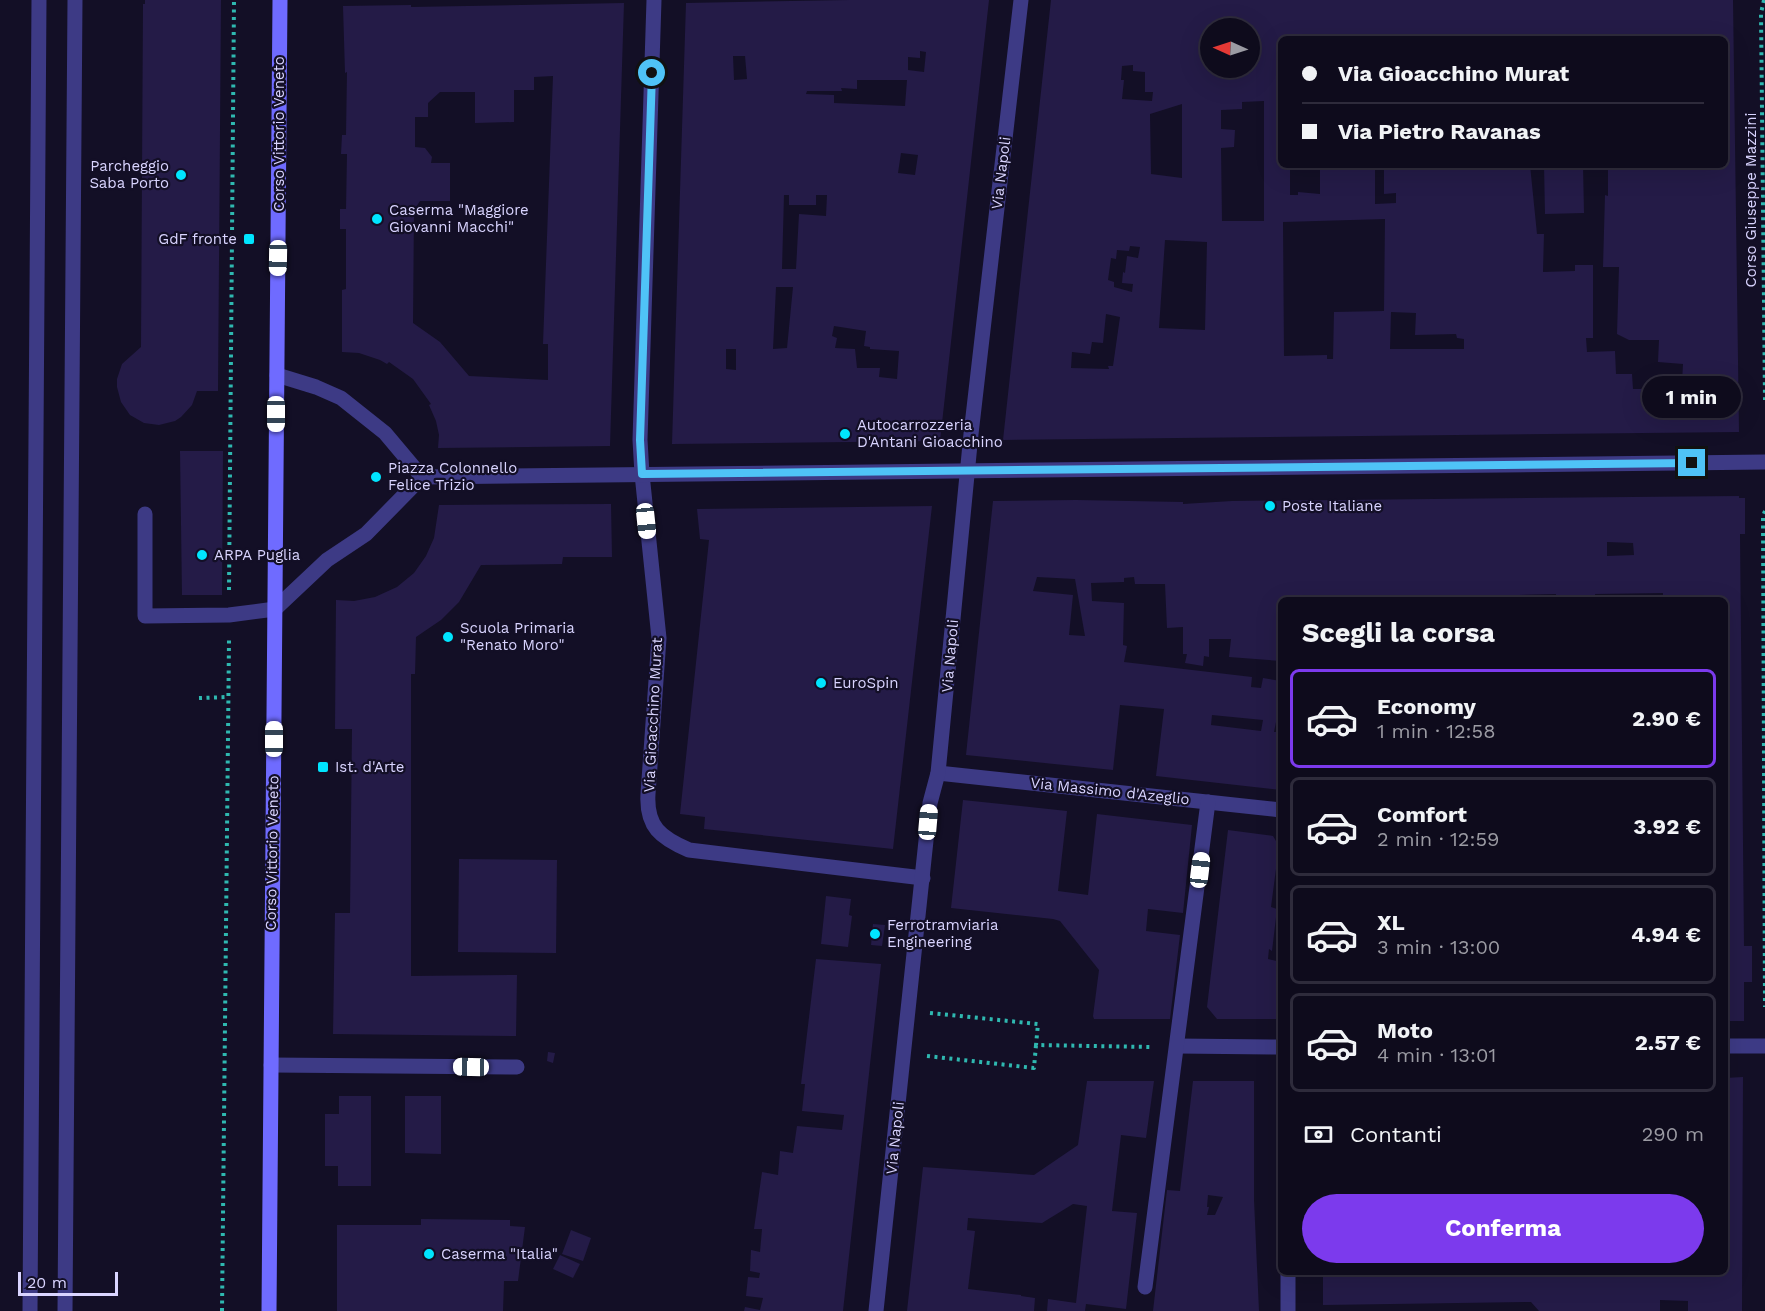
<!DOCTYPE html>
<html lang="it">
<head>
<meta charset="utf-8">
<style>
  body { margin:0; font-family:"Work Sans",sans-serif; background:#171425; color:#f1f3f6; height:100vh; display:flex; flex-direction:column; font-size:22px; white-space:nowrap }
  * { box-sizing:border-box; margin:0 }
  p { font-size:20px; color:#9b9ba3 }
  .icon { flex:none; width:33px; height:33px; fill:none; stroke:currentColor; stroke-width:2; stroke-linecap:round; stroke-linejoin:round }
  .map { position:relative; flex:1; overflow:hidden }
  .side { position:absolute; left:1278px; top:597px; width:450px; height:678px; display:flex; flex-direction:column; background:#0e0b1c; border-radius:9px; box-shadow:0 6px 24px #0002,0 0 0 2px #2e2b3b }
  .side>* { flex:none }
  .hud { position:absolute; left:1278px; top:36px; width:450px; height:132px; border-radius:9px; box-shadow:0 6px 24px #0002,0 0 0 2px #2e2b3b; display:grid; align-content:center; height:132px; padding:0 24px; background:#0e0b1c }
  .needle { width:39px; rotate:273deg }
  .tools { position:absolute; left:1200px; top:18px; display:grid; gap:12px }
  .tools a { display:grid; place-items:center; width:60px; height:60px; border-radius:50%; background:#0e0b1c; box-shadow:0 6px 24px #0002,0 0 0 2px #2e2b3b; font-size:30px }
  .scale { position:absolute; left:18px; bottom:15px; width:100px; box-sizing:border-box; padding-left:6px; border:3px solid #d9d4ff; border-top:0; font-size:16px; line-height:21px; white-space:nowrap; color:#d9d4ff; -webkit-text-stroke:4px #130f26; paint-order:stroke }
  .end { position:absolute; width:27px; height:27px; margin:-14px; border:8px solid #4fc3f7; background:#111; box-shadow:0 0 0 3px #111 }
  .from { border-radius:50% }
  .bubble { position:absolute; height:42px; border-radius:21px; background:#0e0b1c; box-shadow:0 6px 24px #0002,0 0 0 2px #2e2b3b; font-size:20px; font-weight:700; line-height:42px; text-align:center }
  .car { position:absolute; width:18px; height:36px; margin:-18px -9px; border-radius:8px; box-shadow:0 0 4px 2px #0007; background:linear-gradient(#fff 24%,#345 0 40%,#fff 0 76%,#345 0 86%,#fff 0) }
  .hud b { display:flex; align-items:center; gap:21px; height:57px; font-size:22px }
  .hud b+b { border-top:2px solid #2e2b3b }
  .hud i { width:15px; height:15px; background:#f1f3f6 }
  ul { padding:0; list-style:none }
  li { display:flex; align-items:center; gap:18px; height:99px; margin:0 12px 9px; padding:0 12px; border:3px solid #2e2b3b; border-radius:9px }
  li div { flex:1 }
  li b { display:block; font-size:22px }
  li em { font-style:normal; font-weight:700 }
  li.selected { border-color:#7c3aed }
  li>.icon { width:54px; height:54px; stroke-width:1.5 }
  h2 { padding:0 24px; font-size:27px; line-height:72px }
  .pay { display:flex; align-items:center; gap:15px; height:66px; padding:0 24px; font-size:22px }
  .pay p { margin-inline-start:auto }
  .action { display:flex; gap:12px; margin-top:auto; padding:12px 24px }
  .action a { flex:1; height:69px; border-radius:36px; background:#7c3aed; color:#fff; font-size:24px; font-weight:700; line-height:69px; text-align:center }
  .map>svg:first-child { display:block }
  .building { fill:#241b47; fill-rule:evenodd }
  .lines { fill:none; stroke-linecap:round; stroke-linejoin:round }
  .path { stroke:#2fb8b0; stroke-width:4; stroke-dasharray:3 4.5; stroke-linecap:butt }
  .service { stroke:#3d3a85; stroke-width:15 }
  .minor { stroke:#3d3a85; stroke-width:15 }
  .tertiary { stroke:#3d3a85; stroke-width:15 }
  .secondary { stroke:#6f6bff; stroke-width:15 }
  .route { stroke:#4fc3f7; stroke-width:8 }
  .poi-dot { fill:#00e5ff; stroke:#130f26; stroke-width:2 }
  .labels { text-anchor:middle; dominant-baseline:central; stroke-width:4.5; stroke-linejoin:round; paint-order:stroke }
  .street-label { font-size:15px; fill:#d9d4ff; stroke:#130f26 }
  .poi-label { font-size:15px; fill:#d9d4ff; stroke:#130f26; text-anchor:start }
</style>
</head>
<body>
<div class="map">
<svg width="1765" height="1311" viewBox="0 0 1765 1311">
  <rect width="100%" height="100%" fill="#130f26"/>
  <g class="building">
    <polygon points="145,0 221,0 218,391 197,391 192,405 181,417 175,421 159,425 144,423 130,415 121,402 117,387 117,379 122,364 141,347 143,4 145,4"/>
    <path d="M849,0H989L940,441L672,444L686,3ZM920,51L926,52L924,72L908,70V57L920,58ZM733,56H745L747,79L734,80ZM857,80H907L905,106L834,103V95L806,94L807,91H842L841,88L857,89ZM901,153L918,155L915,175L898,173ZM784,195H789V205H816V195H827L826,216L799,214L796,269H782ZM776,287H793L787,348L773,349ZM834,326L866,331L864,346L870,347V349L899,351L897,379L879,377L880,368H857L855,349L835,348L837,338L832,336ZM726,349H736V370L726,369Z"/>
    <path d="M1051,0H1733L1739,432L1003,440ZM1210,28H1250V68H1210ZM1281,39H1725V165H1608V196L1605,195L1603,267H1619L1617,334L1629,340H1659L1658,362L1683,364L1682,383H1661L1662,389H1633L1632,374H1616L1615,351L1587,352L1586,338H1593V265H1575V271L1543,272L1544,234H1537L1530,165H1407L1408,169L1384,168V194L1396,193V203L1375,204V165H1320V194L1298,192V195H1290V165H1281ZM1133,65V71L1145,72V92H1153L1152,101L1122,99L1124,80H1121L1122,66ZM1264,101V221H1222L1221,148L1234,147L1235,130L1221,129V110L1242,109V102ZM1182,104V178L1151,174L1150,114ZM1385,219L1384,311L1334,312L1333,359H1327V355L1284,356L1283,222ZM1165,240L1207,242L1205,330L1159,328ZM1130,246L1140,247L1138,258L1127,256L1125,273L1123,272L1122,283L1133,284L1132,292L1114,287V282L1108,280L1111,258L1116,259L1117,250L1129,251ZM1391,312L1416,313L1415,335L1456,334L1457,338L1464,339V349H1390ZM1106,314L1120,317L1113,366H1108L1109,369L1071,368L1072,352L1090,354L1092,342L1103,343Z"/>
    <path d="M624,3L610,446L438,448L439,435L436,421L429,405L431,404L413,379L389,362L387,364L380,360L359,353L342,352V290L346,289V229H340V209H346L347,154H341L342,135H346L347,72L345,73L343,6L411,5V7ZM553,76L543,344H548V380L469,376L440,342L413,323L414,210L420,201H450V163H431L432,157L425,148L415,147V117H428V103L440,92H475V123L514,122V90H534V77Z"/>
    <polygon points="1544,165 1583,165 1584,213 1545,214"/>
    <polygon points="180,451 223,451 222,595 182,595"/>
    <path d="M1739,496V498H1745V534H1740L1744,946H1752V982H1744V1021H1725V600H1663V593L1595,594L1596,600H1556V594L1519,595L1520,600H1281V661L1229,657L1231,639H1209V657L1204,656L1203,666L1185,663L1187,654H1183V627L1167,628L1165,584H1135L1134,577L1124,578V582L1091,583L1092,601L1124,603L1123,645L1127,646L1124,662L1252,677L1251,687L1261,688L1263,678L1281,681V723L1276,722L1274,732H1281V790L1156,776L1164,709L1120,705L1113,770L966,755L993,501L1076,500L1183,502V504L1232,501ZM1607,542L1633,543L1634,555L1607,556ZM1037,577L1075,579L1085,636L1069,635L1073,595L1033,591ZM1212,715L1263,720L1261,731L1211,725Z"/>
    <polygon points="611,504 612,557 563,557 562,564 481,565 459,602 441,620 416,637 415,674 411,674 411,976 517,975 516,1036 333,1034 335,913 350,913 352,729 335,729 336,600 354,601 375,597 397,587 414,573 426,556 434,538 439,505"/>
    <polygon points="932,506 893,849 704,829 705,817 680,814 709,540 700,539 697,509"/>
    <polygon points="963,800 1067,811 1058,891 1088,895 1097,814 1192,825 1183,913 1148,909 1146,931 1180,935 1170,1019 1094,1019 1093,1016 1099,970 1060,921 1053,919 951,908"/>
    <polygon points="1228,830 1273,836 1279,846 1271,907 1277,909 1272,951 1269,949 1268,959 1281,962 1281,1019 1217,1019 1207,1007"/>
    <polygon points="459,859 557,860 556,953 458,952"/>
    <polygon points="826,896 851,899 849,915 852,916 848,947 821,944"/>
    <polygon points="873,924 885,925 882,946 871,945"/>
    <polygon points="816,959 881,964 843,1311 744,1311 745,1307 760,1310 763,1298 746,1296 748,1277 759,1278 760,1273 750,1271 751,1250 760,1252 762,1229 754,1229 762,1172 778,1175 780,1151 793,1153 797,1126 842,1130 844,1115 802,1111 805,1084 801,1084"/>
    <polygon points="548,1052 555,1053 553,1063 547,1061"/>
    <polygon points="1743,1077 1742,1311 1688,1311 1688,1301 1660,1300 1660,1311 1539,1311 1531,1302 1323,1305 1323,1272 1725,1272 1725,1078"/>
    <polygon points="1087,1081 1154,1081 1146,1138 1121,1135 1112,1211 1137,1213 1126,1309 1086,1304 1085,1311 1047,1311 1048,1299 1076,1303 1087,1206 1073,1204 1042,1223 968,1218 967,1230 975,1231 968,1289 1021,1295 1021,1296 1035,1298 1034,1311 907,1311 923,1167 1034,1175 1078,1145"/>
    <path d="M1193,1081H1254V1200L1259,1311H1153L1167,1190L1180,1191ZM1208,1195L1223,1197L1215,1215H1207L1209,1207H1207Z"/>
    <polygon points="339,1096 371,1096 371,1186 338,1186 338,1166 325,1166 325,1114 339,1114"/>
    <polygon points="405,1096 441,1096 441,1154 405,1153"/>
    <polygon points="421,1219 510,1220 510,1226 525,1227 518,1281 504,1281 503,1311 337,1311 337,1225 421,1225"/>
    <polygon points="571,1230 591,1238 583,1261 562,1254"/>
    <polygon points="560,1255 580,1264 573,1278 553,1269"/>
  </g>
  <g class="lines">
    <g class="path">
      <polyline points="1764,0 1761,13 1765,400"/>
      <polyline points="1765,511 1763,516 1765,1007"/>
      <polyline points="229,590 234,0"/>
      <polyline points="199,698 228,697"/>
      <polyline points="930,1013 1038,1024 1036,1045 1151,1047"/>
      <polyline points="927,1056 1034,1068 1036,1045"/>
      <polyline points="222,1311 229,640"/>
    </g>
    <g class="service">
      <polyline points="145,514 145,616 229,615 275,609"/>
      <polyline points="271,1065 517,1067"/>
      <polyline points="30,1311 39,0"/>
      <polyline points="65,1311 75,0"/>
    </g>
    <g class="minor">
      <path d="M654,0L640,440L642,474L659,638L648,794C646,827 661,838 689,850L923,878"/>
      <polyline points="277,375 316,387 341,398 385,433 422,477"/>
      <polyline points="422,477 1765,462"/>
      <polyline points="275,609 327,560 366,534 422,477"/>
      <polyline points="938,773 1281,810"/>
      <polyline points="1177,1046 1281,1047"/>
      <polyline points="1725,1046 1765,1046"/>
      <polyline points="1288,1272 1288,1311"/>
      <polyline points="1145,1287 1208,802"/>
    </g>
    <polyline class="tertiary" points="876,1311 930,803 938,773 971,434 1021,0"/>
    <polyline class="secondary" points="269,1311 280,0"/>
  </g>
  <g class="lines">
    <polyline class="route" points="652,73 640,440 642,474 1692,463"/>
  </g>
  <g class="poi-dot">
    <circle cx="181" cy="175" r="6"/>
    <circle cx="377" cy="219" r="6"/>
    <rect x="243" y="233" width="12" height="12" rx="3"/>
    <circle cx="845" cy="434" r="6"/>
    <circle cx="376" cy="477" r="6"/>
    <circle cx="1270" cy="506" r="6"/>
    <circle cx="202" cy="555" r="6"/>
    <circle cx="448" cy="637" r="6"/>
    <circle cx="821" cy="683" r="6"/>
    <rect x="317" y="761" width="12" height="12" rx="3"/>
    <circle cx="875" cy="934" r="6"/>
    <circle cx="429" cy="1254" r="6"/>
  </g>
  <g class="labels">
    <g class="street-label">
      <text transform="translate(279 134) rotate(-90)">Corso Vittorio Veneto</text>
      <text transform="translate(1001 173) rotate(-83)">Via Napoli</text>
      <text transform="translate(1751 200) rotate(-90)">Corso Giuseppe Mazzini</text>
      <text transform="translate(950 656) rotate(-85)">Via Napoli</text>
      <text transform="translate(653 715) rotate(-87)">Via Gioacchino Murat</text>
      <text transform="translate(1110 791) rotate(6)">Via Massimo d'Azeglio</text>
      <text transform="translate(272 853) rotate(-89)">Corso Vittorio Veneto</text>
      <text transform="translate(895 1138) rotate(-84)">Via Napoli</text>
    </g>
    <g class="poi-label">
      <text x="169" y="166" text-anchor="end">Parcheggio<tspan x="169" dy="17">Saba Porto</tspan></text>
      <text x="389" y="210">Caserma "Maggiore<tspan x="389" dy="17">Giovanni Macchi"</tspan></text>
      <text x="237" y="239" text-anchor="end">GdF fronte</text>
      <text x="857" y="425">Autocarrozzeria<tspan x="857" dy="17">D'Antani Gioacchino</tspan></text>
      <text x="388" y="468">Piazza Colonnello<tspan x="388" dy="17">Felice Trizio</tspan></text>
      <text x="1282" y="506">Poste Italiane</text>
      <text x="214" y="555">ARPA Puglia</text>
      <text x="460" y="628">Scuola Primaria<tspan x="460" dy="17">"Renato Moro"</tspan></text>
      <text x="833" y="683">EuroSpin</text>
      <text x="335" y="767">Ist. d'Arte</text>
      <text x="887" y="925">Ferrotramviaria<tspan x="887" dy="17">Engineering</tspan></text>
      <text x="441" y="1254">Caserma "Italia"</text>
    </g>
  </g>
</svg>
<div class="tools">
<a><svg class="needle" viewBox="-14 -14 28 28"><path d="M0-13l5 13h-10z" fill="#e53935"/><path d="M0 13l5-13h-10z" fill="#9b9ba3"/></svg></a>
</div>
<div class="scale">20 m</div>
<i class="end from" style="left:652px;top:73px"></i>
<i class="end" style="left:1692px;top:463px"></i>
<div class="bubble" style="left:1642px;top:376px;width:99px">1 min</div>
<i class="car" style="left:278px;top:258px;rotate:181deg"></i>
<i class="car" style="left:276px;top:414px;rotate:180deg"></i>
<i class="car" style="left:646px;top:521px;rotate:174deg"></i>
<i class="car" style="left:274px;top:739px;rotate:0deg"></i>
<i class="car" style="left:928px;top:822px;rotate:5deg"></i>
<i class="car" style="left:1200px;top:870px;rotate:7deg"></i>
<i class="car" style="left:471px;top:1067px;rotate:271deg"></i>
<div class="hud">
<b><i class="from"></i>Via Gioacchino Murat</b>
<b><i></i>Via Pietro Ravanas</b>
</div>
<section class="side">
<h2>Scegli la corsa</h2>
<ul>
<li class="selected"><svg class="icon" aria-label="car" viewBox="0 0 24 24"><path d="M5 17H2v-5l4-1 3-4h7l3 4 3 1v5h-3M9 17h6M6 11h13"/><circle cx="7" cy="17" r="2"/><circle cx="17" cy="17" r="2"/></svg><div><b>Economy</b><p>1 min · 12:58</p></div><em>2.90 €</em></li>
<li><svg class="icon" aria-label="car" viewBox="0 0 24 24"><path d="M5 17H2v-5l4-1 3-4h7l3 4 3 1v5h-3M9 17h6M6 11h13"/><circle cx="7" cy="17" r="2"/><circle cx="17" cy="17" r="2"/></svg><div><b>Comfort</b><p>2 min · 12:59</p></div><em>3.92 €</em></li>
<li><svg class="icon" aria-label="car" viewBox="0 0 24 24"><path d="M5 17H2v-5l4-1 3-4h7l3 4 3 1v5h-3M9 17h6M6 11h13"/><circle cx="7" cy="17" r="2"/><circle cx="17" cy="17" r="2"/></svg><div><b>XL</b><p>3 min · 13:00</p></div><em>4.94 €</em></li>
<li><svg class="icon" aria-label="car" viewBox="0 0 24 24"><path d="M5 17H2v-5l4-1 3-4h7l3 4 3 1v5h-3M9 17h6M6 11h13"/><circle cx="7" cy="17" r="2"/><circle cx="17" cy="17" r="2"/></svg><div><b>Moto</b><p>4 min · 13:01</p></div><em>2.57 €</em></li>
</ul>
<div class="pay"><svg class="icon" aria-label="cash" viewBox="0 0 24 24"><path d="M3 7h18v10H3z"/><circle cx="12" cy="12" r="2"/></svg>Contanti<p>290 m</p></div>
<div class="action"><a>Conferma</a></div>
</section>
</div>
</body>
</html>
